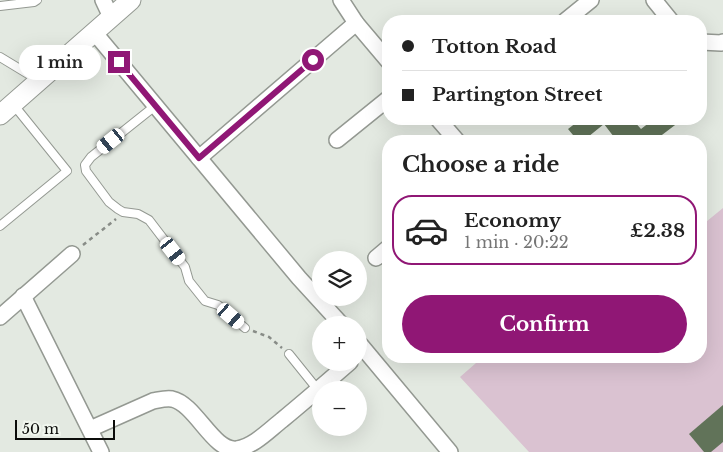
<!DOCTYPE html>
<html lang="en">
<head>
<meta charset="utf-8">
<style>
  body { margin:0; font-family:"Libre Baskerville",serif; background:#f2f2f2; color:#222; height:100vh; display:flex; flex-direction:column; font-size:19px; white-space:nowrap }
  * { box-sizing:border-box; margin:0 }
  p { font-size:16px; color:#767676 }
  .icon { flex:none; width:28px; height:28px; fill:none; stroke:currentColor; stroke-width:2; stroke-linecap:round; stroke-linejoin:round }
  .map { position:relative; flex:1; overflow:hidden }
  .details { position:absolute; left:382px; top:135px; width:325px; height:228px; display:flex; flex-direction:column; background:#fff; border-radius:20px; box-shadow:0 5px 20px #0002 }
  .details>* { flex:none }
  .guide { position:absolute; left:382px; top:15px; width:325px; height:110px; border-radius:20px; box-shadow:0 5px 20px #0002; display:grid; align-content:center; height:110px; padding:0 20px; background:#fff }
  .tools { position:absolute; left:312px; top:251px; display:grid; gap:10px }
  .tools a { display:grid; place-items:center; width:55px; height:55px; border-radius:50%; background:#fff; box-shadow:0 5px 20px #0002; font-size:25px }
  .scale { position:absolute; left:15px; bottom:12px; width:100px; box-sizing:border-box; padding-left:5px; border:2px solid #0b0c0a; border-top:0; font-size:14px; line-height:18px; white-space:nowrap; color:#0b0c0a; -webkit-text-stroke:4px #f0f6ee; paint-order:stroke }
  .end { position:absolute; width:22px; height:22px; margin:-11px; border:6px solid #901775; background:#fff; box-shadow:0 0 0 2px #fff }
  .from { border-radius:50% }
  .bubble { position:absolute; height:35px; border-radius:18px; background:#fff; box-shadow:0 5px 20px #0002; font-size:16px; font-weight:700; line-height:35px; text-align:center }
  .car { position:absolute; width:15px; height:30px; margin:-15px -8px; border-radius:6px; box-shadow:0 0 4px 1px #0007; background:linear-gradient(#fff 24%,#345 0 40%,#fff 0 76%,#345 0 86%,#fff 0) }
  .guide b { display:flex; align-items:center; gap:18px; height:48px; font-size:19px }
  .guide b+b { border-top:1px solid #e0e0e0 }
  .guide i { width:12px; height:12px; background:#222 }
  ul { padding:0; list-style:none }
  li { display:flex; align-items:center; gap:15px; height:70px; margin:0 10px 8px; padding:0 10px; border:2px solid transparent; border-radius:20px }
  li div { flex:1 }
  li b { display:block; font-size:19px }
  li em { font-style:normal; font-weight:700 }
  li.selected { border-color:#901775 }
  li>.icon { width:45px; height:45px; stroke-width:1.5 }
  h2 { padding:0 20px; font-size:22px; line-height:60px }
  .button { display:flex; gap:10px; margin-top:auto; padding:10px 20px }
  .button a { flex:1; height:58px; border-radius:30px; background:#901775; color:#fff; font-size:20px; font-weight:700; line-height:58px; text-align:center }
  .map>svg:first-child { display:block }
  .green { fill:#dac2d1 }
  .building { fill:#617359 }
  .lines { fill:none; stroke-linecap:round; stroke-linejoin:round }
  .service-casing { stroke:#949992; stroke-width:10 }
  .minor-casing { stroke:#949992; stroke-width:18 }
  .tertiary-casing { stroke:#949992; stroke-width:21 }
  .path { stroke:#888c87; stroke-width:2.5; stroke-dasharray:4 4; stroke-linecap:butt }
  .service { stroke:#fff; stroke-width:8 }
  .minor { stroke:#fff; stroke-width:15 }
  .tertiary { stroke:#fff; stroke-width:19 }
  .route { stroke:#901775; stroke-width:6 }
</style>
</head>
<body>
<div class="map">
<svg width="723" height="452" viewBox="0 0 723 452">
  <rect width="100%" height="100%" fill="#e3e9e1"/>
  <polygon class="green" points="723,208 723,452 529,452 460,377 484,356 701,356 701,226"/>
  <g class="building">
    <polygon points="581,119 632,119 641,129 654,119 683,119 654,141 617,141 604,124 583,141 578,141 568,129"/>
    <polygon points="723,405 723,442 711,452 704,452 689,434"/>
  </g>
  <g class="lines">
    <defs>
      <g id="service">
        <polyline points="0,6 34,2 37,0"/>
        <polyline points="0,57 38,80"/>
        <polyline points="155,106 91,157 85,165 86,171 109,202 118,209 123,212 138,214 149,220 185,267 189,281 205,301 218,305 245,328"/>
        <polyline points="0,226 67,171 13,104"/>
        <polyline points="289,354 318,390"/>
      </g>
      <g id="minor">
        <polyline points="103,0 111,17"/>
        <polyline points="341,0 356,23 389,62"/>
        <polyline points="654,0 671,21"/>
        <polyline points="565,21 591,0"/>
        <polyline points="94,32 299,278 342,325"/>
        <polyline points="701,42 721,43 723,42"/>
        <polyline points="438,119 457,141"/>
        <polyline points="337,140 389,98"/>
        <polyline points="199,158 356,23"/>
        <polyline points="376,258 389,247"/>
        <polyline points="23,296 101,452"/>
        <polyline points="0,317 72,254"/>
        <polyline points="359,343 450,452"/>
        <path d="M90,429L153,401C159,400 165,398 172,399C196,404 213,452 237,449C254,446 268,431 282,420C305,401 327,382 350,362"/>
      </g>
      <polyline id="tertiary" points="0,115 131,0"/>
    </defs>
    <use href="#service" class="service-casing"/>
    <use href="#minor" class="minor-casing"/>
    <use href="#tertiary" class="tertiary-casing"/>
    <g class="path">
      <polyline points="83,245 116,219"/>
      <polyline points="253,331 269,337 282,348"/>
    </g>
    <use href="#service" class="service"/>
    <use href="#minor" class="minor"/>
    <use href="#tertiary" class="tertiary"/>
  </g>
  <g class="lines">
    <polyline class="route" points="119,62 199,158 313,60"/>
  </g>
</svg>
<div class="tools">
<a><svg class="icon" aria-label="layers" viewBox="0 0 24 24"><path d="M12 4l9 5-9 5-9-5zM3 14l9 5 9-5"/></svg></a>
<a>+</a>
<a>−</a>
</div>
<div class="scale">50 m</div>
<i class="end from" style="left:313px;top:60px"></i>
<i class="end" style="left:119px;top:62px"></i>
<div class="bubble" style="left:19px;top:45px;width:82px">1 min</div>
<i class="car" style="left:111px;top:141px;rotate:231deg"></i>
<i class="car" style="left:173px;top:251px;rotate:142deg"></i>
<i class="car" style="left:231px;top:316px;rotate:131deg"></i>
<div class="guide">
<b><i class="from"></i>Totton Road</b>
<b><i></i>Partington Street</b>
</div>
<section class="details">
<h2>Choose a ride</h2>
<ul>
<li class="selected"><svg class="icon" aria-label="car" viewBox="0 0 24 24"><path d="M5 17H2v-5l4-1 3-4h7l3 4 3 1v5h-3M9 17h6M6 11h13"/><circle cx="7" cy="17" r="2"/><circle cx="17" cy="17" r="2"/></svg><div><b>Economy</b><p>1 min · 20:22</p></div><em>£2.38</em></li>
</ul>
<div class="button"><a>Confirm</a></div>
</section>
</div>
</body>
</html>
